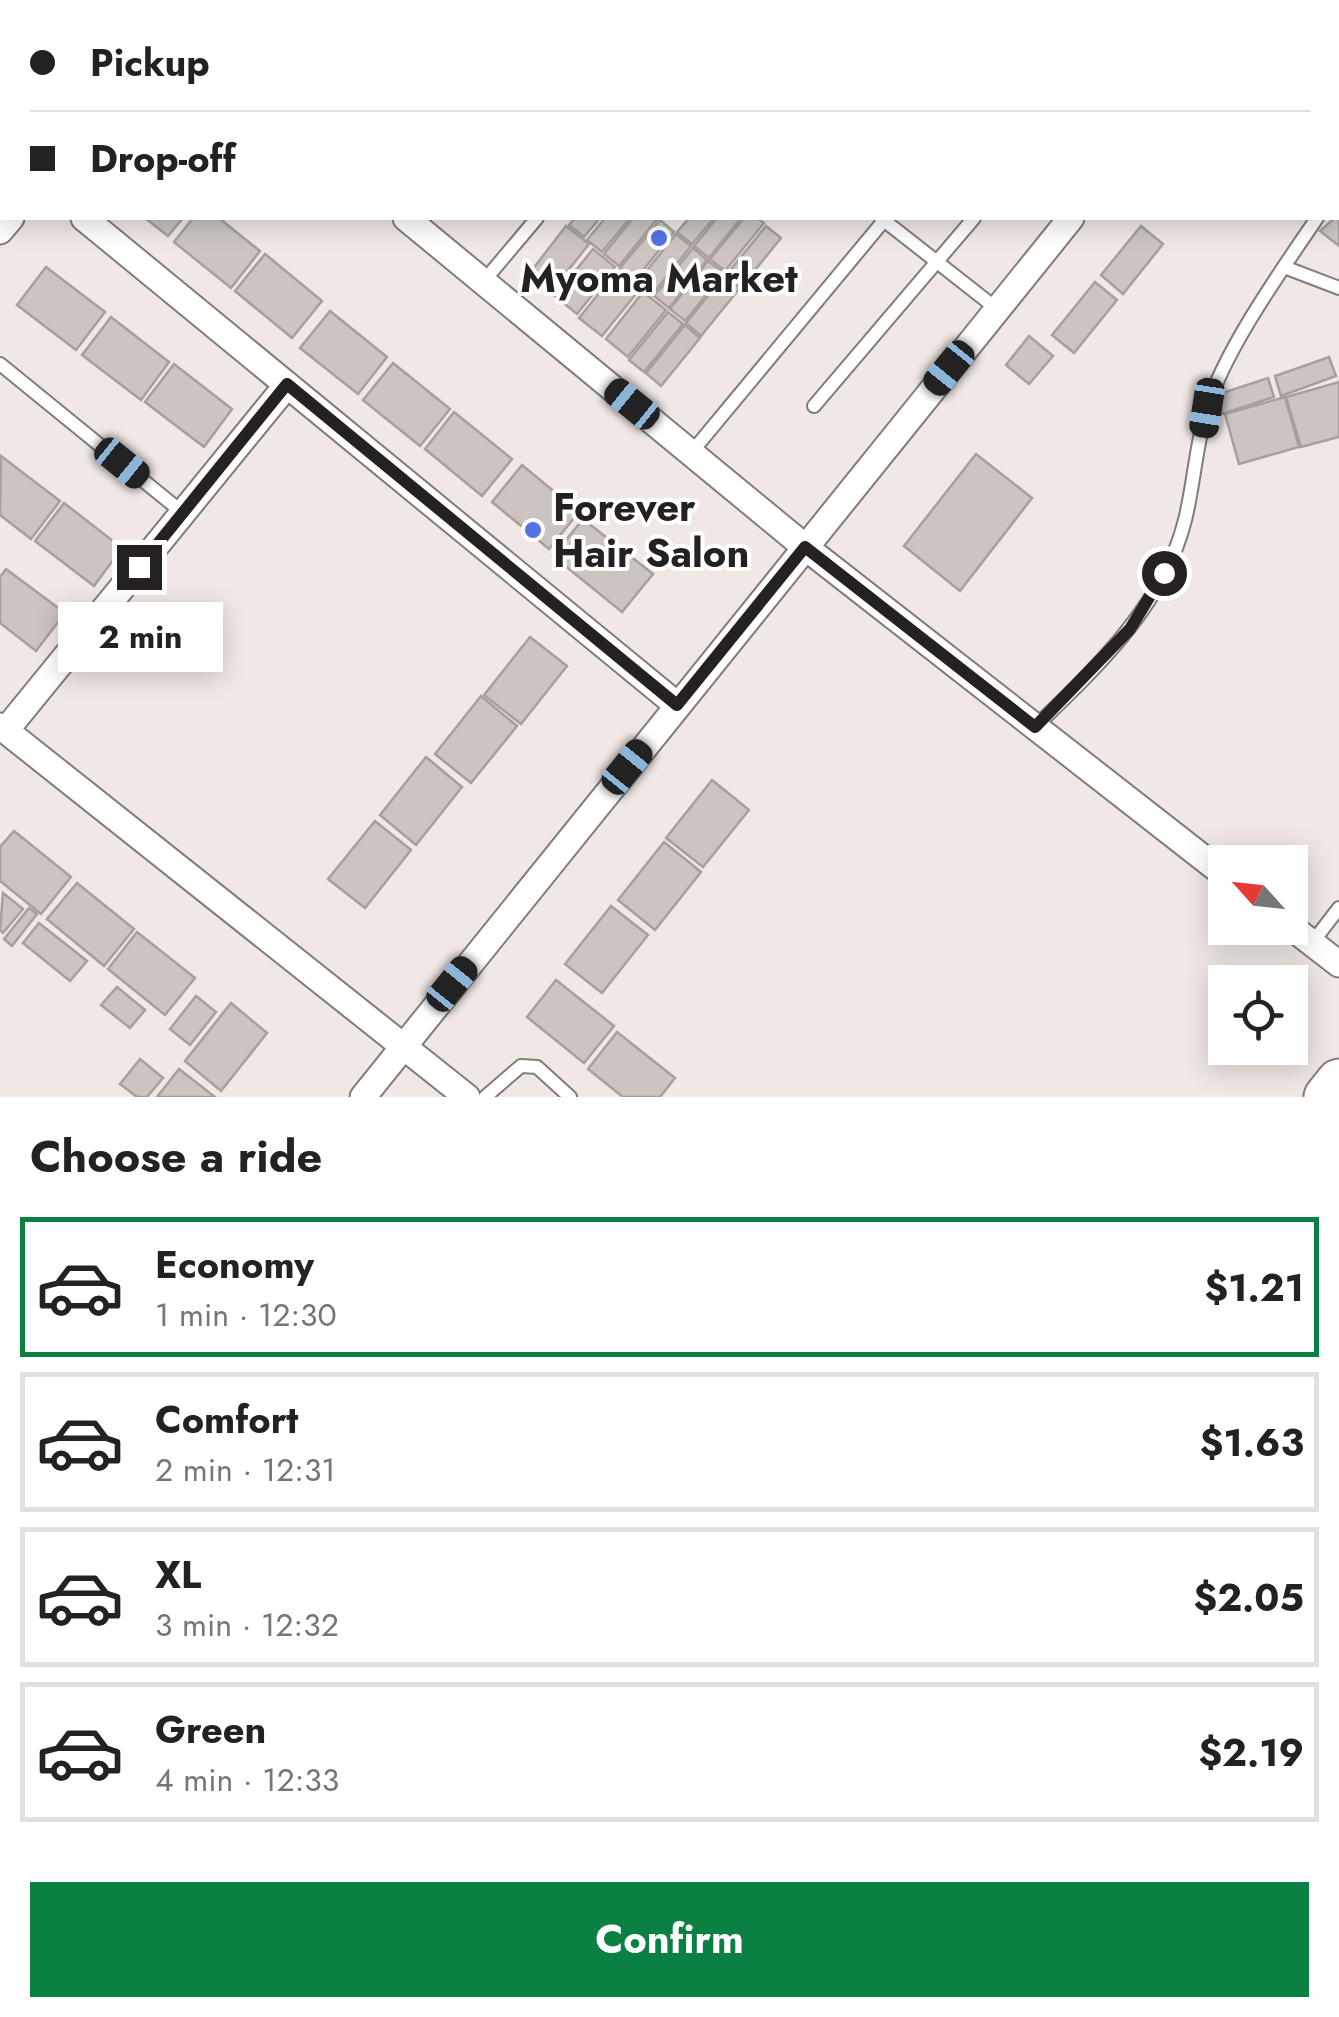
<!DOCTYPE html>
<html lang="en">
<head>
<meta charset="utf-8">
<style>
  body { margin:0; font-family:Jost,sans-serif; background:#f2f2f2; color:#222; height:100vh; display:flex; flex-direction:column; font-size:38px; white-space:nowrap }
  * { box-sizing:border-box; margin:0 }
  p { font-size:32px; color:#767676 }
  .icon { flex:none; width:55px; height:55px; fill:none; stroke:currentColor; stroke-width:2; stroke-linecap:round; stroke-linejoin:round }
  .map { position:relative; height:1097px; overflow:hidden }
  .panel { display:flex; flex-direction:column; background:#fff; flex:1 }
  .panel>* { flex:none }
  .guide { position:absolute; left:0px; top:0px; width:1340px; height:220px; box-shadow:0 5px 25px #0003; display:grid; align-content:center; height:220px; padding:0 30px; background:#fff }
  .needle { width:65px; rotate:297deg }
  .buttons { position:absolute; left:1208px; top:845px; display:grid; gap:20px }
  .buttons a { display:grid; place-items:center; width:100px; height:100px; border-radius:0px; background:#fff; box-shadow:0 5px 25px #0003; font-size:50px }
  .end { position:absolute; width:45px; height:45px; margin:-22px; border:12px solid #242120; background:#fff; box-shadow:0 0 0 5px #fff }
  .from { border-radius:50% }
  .bubble { position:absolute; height:70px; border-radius:0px; background:#fff; box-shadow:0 5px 25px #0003; font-size:32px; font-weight:700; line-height:70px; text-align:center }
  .car { position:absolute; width:30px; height:60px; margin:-30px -15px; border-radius:12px; box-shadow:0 0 8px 2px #0007; background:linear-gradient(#222 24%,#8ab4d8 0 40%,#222 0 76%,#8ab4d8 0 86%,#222 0) }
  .guide b { display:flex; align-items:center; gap:35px; height:95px; font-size:38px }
  .guide b+b { border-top:2px solid #e0e0e0 }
  .guide i { width:25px; height:25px; background:#222 }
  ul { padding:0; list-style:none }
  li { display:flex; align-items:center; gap:30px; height:140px; margin:0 20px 15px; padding:0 10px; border:5px solid #e0e0e0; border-radius:0px }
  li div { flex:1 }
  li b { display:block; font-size:38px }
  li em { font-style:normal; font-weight:700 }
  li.current { border-color:#0b8043 }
  li>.icon { width:90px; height:90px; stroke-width:1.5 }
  h2 { padding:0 30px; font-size:45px; line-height:120px }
  .button { display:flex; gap:20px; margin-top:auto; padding:20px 30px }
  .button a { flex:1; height:115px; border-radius:0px; background:#0b8043; color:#fff; font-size:40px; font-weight:700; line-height:115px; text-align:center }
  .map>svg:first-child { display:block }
  .building { fill:#cbc4c1; stroke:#a69f9c; stroke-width:2.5 }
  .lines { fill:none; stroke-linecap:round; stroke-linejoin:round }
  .lane-casing { stroke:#827b79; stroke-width:16 }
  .street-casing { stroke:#827b79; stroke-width:29 }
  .highway-casing { stroke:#827b79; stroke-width:49 }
  .lane { stroke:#fff; stroke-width:12 }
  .street { stroke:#fff; stroke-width:25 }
  .highway { stroke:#fff; stroke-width:45 }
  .route { stroke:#242120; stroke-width:12 }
  .poi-dot { fill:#5272e6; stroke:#fff; stroke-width:4 }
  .labels { text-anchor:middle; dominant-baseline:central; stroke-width:8; stroke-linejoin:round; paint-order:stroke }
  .poi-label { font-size:40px; font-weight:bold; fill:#242120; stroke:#fff }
</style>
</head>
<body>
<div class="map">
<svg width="1339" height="1097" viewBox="0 0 1339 1097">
  <rect width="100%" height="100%" fill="#f0e8e5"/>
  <g class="building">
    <polygon points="235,0 423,0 427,2 233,2"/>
    <polygon points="744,0 917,0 915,2"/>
    <polygon points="744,0 917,0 915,2"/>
    <polygon points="1338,215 1339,216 1339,246 1320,231"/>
    <polygon points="145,218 183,218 168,236"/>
    <polygon points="193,218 219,218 260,251 231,288 174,242"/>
    <polygon points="575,218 600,218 584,237 569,225"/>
    <polygon points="605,218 630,218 602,252 587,240"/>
    <polygon points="633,218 658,218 619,266 604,254"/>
    <polygon points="689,218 714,218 692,244 677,232"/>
    <polygon points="717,218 741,218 709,258 694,246"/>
    <polygon points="744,218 757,218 764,223 725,271 710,259"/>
    <polygon points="660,220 674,232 635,280 620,268"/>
    <polygon points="566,226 589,244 551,292 529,274"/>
    <polygon points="766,226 781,238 742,286 727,274"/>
    <polygon points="1141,226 1163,244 1123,294 1101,275"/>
    <polygon points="676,234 691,246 652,295 637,283"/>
    <polygon points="693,248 707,260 669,308 654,296"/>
    <polygon points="593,249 615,267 577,314 555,296"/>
    <polygon points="265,254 322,301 292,338 235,291"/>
    <polygon points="708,261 724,273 685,321 670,309"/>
    <polygon points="46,267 105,312 76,350 17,305"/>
    <polygon points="617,271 640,289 602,336 579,318"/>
    <polygon points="725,275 740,288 701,336 686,323"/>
    <polygon points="1095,282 1117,300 1074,353 1052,335"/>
    <polygon points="643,292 666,310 628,357 606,339"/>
    <polygon points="330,311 387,357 358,394 300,348"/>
    <polygon points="668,312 683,324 644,372 629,360"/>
    <polygon points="111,317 169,362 141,400 82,355"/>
    <polygon points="685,325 700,338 661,386 646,373"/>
    <polygon points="1029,336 1053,356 1029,384 1006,365"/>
    <polygon points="1329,357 1336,376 1281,396 1275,376"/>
    <polygon points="393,363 450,409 420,446 363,400"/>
    <polygon points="174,364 232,409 204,447 145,402"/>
    <polygon points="1268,378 1274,397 1222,414 1216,395"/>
    <polygon points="1339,382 1339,437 1301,447 1286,397"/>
    <polygon points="1285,397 1299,447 1239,464 1225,414"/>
    <polygon points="454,412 512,459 482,496 425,449"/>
    <polygon points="976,454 1032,498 960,591 904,546"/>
    <polygon points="1,456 60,501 31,539 0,515"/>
    <polygon points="522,465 579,512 549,549 492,502"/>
    <polygon points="64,503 122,548 94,586 35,541"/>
    <polygon points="583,519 653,574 622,612 553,556"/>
    <polygon points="6,569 65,613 36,651 0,623 0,577"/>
    <polygon points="530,637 567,666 521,724 484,695"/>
    <polygon points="481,696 517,726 471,783 435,754"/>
    <polygon points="426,757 462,787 416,845 380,815"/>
    <polygon points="712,780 749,810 703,867 666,838"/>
    <polygon points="375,821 411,850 365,908 328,879"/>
    <polygon points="14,831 71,877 41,914 0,881 0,847"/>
    <polygon points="664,842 701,872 655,930 618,900"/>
    <polygon points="77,883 134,929 104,966 47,919"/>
    <polygon points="3,893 23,909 3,933 0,930"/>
    <polygon points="611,906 648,935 602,993 565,964"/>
    <polygon points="29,908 37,914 12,946 4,939"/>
    <polygon points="39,923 87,961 70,981 23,943"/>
    <polygon points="137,932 195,978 165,1015 108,969"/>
    <polygon points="556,980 614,1026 584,1063 527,1017"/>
    <polygon points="117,987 145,1010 130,1028 101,1005"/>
    <polygon points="196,996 216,1012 190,1045 170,1029"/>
    <polygon points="231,1003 267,1033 221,1091 185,1061"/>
    <polygon points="617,1032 675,1078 660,1097 623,1097 588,1069"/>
    <polygon points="140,1059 163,1078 147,1097 137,1097 120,1084"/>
    <polygon points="179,1069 215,1097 157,1097"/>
  </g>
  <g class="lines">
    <defs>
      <g id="lane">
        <polyline points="607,0 610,2"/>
        <polyline points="1068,2 1070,0"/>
        <polyline points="1151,2 1153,0"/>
        <polyline points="1338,186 1339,184"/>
        <polyline points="881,218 997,309"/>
        <polyline points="1284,267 1339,288"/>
        <polyline points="484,281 537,218"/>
        <polyline points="0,364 183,513"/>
        <polyline points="814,406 974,218"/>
        <polyline points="691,453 886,218"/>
        <path d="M1035,727C1095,669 1164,605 1185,520C1194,484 1196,444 1207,408C1226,348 1281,271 1317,218"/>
        <polyline points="1312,943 1339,908"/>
        <polyline points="485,1097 521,1066 537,1067 570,1097"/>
      </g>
      <g id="street">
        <polyline points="182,2 184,0"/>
        <polyline points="1244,2 1246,0"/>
        <polyline points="84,218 677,705"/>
        <polyline points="406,218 805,547 1225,875"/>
        <polyline points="0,231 11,218"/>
        <polyline points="0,726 467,1097"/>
        <polyline points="6,730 287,385"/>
        <polyline points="1290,926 1339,964"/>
        <polyline points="363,1097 1071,218"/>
      </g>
      <polyline id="highway" points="1327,1097 1339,1082"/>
    </defs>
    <use href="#lane" class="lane-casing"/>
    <use href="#street" class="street-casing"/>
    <use href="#highway" class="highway-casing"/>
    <use href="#lane" class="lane"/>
    <use href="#street" class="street"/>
    <use href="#highway" class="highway"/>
  </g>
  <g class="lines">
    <polyline class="route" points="139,567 287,384 677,705 805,547 1035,727 1130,629 1164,573"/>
  </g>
  <g class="poi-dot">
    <circle cx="659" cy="238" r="10"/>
    <circle cx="533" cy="530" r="10"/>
  </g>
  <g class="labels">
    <g class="poi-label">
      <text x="659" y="278">Myoma Market</text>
      <text x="553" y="507" text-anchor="start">Forever<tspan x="553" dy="46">Hair Salon</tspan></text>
    </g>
  </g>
</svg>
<div class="buttons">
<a><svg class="needle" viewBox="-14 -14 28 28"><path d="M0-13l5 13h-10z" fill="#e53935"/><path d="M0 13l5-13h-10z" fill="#767676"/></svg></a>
<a><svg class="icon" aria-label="locate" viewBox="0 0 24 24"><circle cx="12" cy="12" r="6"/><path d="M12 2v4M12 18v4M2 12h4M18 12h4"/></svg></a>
</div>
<i class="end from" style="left:1164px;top:573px"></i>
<i class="end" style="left:139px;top:567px"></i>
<div class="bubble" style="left:58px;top:602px;width:165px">2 min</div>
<i class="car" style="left:949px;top:368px;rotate:219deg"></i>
<i class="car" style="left:632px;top:404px;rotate:309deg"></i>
<i class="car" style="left:1207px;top:408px;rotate:189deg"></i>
<i class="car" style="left:122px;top:463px;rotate:129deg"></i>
<i class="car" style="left:627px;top:767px;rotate:39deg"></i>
<i class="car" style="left:452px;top:984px;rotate:39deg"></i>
<div class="guide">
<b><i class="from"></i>Pickup</b>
<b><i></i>Drop-off</b>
</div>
</div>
<section class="panel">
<h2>Choose a ride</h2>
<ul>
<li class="current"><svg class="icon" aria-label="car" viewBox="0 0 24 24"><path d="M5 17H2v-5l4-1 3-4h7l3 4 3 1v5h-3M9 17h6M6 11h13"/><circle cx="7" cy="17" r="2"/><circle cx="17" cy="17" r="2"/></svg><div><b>Economy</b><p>1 min · 12:30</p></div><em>$1.21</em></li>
<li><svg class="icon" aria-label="car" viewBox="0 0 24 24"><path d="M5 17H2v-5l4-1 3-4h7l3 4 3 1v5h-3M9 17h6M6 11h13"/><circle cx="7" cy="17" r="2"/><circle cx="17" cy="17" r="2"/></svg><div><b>Comfort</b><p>2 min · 12:31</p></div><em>$1.63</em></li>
<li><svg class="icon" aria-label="car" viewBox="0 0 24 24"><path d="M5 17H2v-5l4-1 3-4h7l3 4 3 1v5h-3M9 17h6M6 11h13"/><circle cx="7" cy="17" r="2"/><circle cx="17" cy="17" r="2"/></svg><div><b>XL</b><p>3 min · 12:32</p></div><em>$2.05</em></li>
<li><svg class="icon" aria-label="car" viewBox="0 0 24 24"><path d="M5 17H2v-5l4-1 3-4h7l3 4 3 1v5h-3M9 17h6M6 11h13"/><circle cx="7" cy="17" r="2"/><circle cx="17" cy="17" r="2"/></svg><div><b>Green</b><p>4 min · 12:33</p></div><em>$2.19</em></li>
</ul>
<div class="button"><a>Confirm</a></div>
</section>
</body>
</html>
